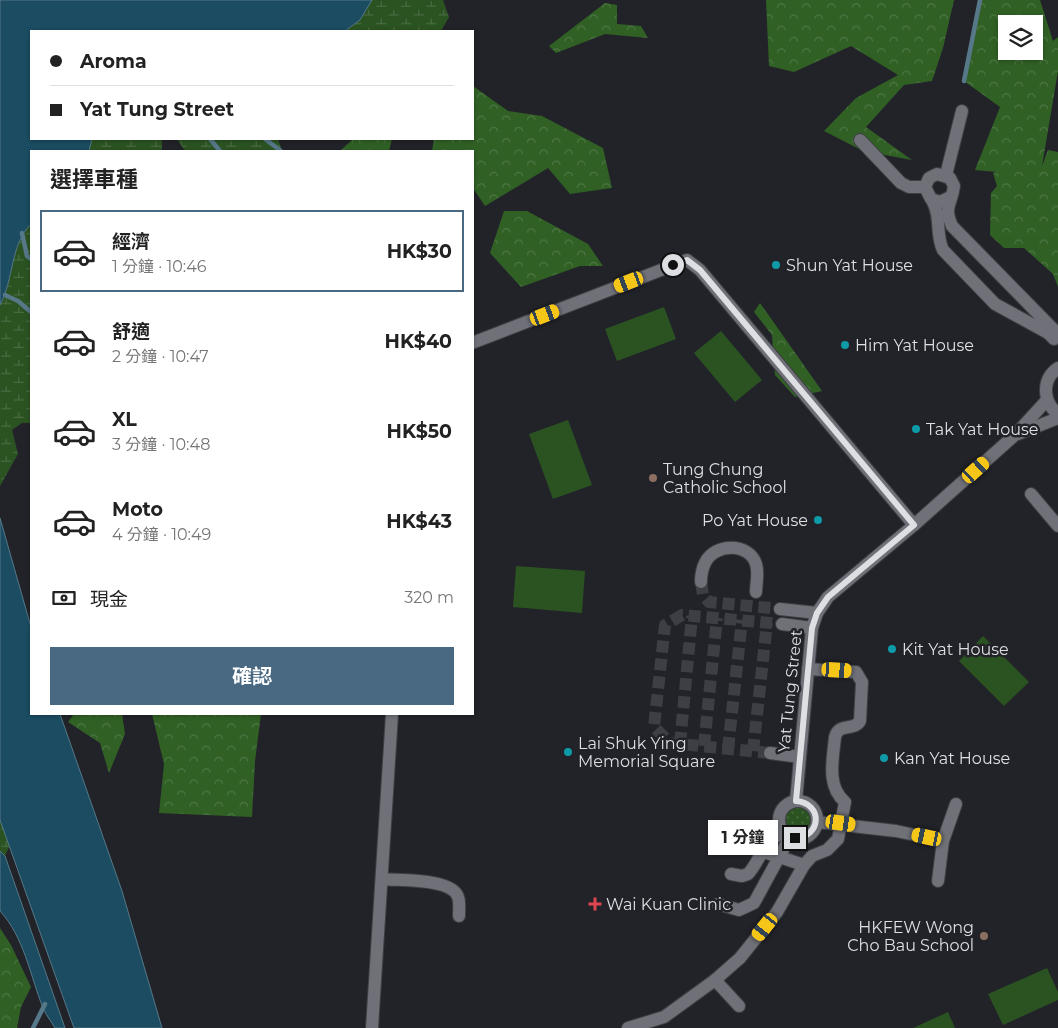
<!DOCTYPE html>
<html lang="zh-TW">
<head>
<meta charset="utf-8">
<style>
  body { margin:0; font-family:Montserrat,"Noto Sans TC",sans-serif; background:#f2f2f2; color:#222; height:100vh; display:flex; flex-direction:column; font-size:19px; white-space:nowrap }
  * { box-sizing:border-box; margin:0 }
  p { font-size:16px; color:#767676 }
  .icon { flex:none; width:28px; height:28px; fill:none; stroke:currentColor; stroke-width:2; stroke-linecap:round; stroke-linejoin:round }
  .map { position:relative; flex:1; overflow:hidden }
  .details { position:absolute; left:30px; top:150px; width:444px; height:565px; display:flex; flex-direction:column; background:#fff; border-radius:0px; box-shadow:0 1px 4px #0004 }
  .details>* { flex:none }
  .top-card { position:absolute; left:30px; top:30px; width:444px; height:110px; border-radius:0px; box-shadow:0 1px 4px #0004; display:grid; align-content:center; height:110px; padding:0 20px; background:#fff }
  .buttons { position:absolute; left:998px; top:15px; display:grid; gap:10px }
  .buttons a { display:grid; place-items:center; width:45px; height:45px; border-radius:0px; background:#fff; box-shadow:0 1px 4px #0004; font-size:25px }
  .end { position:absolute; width:22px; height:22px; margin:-11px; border:6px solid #dedfe3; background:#111; box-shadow:0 0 0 2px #111 }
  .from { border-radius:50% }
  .bubble { position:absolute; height:35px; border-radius:0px; background:#fff; box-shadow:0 1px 4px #0004; font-size:16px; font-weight:700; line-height:35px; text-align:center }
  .car { position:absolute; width:15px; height:30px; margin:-15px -8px; border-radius:6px; box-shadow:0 0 4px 1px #0007; background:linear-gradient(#f5c518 24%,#345 0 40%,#f5c518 0 76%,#345 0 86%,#f5c518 0) }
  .top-card b { display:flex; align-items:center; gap:18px; height:48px; font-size:19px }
  .top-card b+b { border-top:1px solid #e0e0e0 }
  .top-card i { width:12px; height:12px; background:#222 }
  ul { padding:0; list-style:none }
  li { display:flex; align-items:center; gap:15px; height:82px; margin:0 10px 8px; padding:0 10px; border:2px solid transparent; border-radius:0px }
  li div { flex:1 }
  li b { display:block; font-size:19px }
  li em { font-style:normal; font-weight:700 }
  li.current { border-color:#496982 }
  li>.icon { width:45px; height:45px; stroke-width:1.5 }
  h2 { padding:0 20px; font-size:22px; line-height:60px }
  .pay { display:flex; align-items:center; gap:12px; height:55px; padding:0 20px; font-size:19px }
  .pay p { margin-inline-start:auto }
  .primary-button { display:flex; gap:10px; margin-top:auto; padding:10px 20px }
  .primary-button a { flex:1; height:58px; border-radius:0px; background:#496982; color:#fff; font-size:20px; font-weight:700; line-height:58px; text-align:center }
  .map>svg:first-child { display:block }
  .grass { fill:url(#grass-dots) }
  .forest { fill:url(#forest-crowns); fill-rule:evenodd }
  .wetland { fill:url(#wetland-marsh) }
  .park { fill:#2b5322 }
  .water { fill:#1b4c61; stroke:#567888 }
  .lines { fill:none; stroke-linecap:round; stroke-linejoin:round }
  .stream { stroke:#567888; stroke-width:4.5 }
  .minor-tunnel { stroke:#3e3f45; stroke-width:12; stroke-dasharray:12 6; stroke-linecap:butt }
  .minor-casing { stroke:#3e3f44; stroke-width:14 }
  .minor { stroke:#6f7078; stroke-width:12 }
  .route { stroke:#dedfe3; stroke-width:6 }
  .culture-dot { fill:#0f9aa8; stroke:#222329; stroke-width:2 }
  .education-dot { fill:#8d6e63; stroke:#222329; stroke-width:2 }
  .health-dot { fill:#e0444e; stroke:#222329; stroke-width:2 }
  .labels { text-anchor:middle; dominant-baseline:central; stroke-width:5; stroke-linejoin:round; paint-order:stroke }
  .poi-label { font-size:16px; fill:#dedfe3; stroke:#222329; text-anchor:start }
  .street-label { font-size:16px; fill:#dedfe3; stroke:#222329 }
</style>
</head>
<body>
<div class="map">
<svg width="1058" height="1028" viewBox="0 0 1058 1028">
  <defs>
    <pattern id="grass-dots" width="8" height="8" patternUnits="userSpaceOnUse" patternTransform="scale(1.25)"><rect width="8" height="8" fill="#2b5322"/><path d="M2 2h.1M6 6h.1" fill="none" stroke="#496b42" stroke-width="1.8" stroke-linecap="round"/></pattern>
    <pattern id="forest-crowns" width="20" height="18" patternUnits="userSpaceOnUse" patternTransform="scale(1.25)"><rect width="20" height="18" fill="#306024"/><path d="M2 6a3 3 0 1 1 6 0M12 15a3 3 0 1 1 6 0" fill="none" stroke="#4e7644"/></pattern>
    <pattern id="wetland-marsh" width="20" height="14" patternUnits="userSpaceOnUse" patternTransform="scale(1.25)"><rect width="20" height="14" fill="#2b5322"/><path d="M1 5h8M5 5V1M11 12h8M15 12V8" fill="none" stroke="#496b42"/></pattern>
  </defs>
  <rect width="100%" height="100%" fill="#222329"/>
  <circle class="grass" cx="798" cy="820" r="15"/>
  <g class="forest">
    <polygon points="766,0 954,0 943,48 932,81 904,85 866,127 912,160 863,151 824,131 856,98 898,75 851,46 794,72 769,66"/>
    <path d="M980,0H1040L1053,41L1058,37V71L1042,166L1048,150L1058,152V287L1053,274L1024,248H1004L990,235L991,193L997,186L993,173L997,172L975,170L1000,107L964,81ZM1006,24H1034V51H1006Z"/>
    <polygon points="605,3 617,5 617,24 641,26 648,38 605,34 556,53 549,46"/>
    <polygon points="473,86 508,111 542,116 603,148 612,188 570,194 548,168 485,206 473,188 472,151 432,151 434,139 472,139"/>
    <polygon points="353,139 392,139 389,151 340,151"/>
    <polygon points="504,211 527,211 588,244 603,266 580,266 521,287 490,253"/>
    <polygon points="760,303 822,391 795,397 775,375 772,335 754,312"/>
    <polygon points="74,714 122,714 125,734 109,773 100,743 68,722"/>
    <polygon points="152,714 261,714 255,761 252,817 159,813 164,764"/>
    <polygon points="0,928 11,945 31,987 21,1007 17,1028 0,1028"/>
  </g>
  <g class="wetland">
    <polygon points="372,0 443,0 449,17 441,31 345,31 360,20"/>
    <polygon points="92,139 162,139 162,151 89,151"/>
    <polygon points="177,139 278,139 282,151 185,151"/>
    <path d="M31,224V423H22L12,430L18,454L0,486V305C14,279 10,245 31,224Z"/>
    <polygon points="0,820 10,845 5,856 0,851"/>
  </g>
  <g class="park">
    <polygon points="664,307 676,339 617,361 605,329"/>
    <polygon points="721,331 762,380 735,402 694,353"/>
    <polygon points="568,420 592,485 553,499 529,434"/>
    <polygon points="516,566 585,571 582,613 513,607"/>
    <polygon points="983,636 1029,682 1004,706 959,661"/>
    <polygon points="1047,968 1058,992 1058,1000 1003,1025 988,994"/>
    <polygon points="948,1012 955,1028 913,1028"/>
  </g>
  <g class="water">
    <path d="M0,0H372L360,20L345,31H31V139H92L89,151H31V224C10,245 14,279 0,305Z"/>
    <polygon points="0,518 31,627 31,714 60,714 122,891 162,1028 74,1028 0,820"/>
    <path d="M0,851L5,856L65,1028H55C51,1021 46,1015 43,1008C30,975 24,937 0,911Z"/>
  </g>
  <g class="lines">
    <g class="stream">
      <polyline points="964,81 980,0"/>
      <polyline points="210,139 220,151"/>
      <polyline points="265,139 281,151"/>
      <polyline points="22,233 27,256 31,259"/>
      <polyline points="5,295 18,301 31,312"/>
      <polyline points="33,1028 45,1004"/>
    </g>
    <g class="minor-tunnel">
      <polyline points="701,582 703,595 709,602 780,609"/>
      <polyline points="680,744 692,616"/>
      <polyline points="704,746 717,618"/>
      <polyline points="728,749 742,620"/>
      <polyline points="753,751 767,623"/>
      <polyline points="770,753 670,743 654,727 665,625 682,615 782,624"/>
    </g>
    <defs>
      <g id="minor">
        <polyline points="860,140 901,183 909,187 925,187"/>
        <polyline points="946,175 962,111"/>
        <path d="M950,197L940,202L931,199L925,187L929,178L937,174L950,178L954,186C952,204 943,206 952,226L1058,334"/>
        <path d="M932,200C942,218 935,234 943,250L995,304L1048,333L1054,339"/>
        <polyline points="472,343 687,260 700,270 914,525"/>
        <path d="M1058,368C1041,380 1043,402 1058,414"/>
        <polyline points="1018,434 1058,418"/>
        <polyline points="1031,494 1058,526"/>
        <path d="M701,582C701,575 702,569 705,563C714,543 749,542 756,564C759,573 756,583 756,592"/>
        <polyline points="780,609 817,613"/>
        <polyline points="782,624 812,628"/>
        <polyline points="770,753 800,757"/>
        <polyline points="796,801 812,628 817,613 828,597 914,525 1016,434 1047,400"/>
        <circle cx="798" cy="820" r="19"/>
        <polyline points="817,822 896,831 943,841"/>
        <polyline points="761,851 804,865"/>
        <path d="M731,874L742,876L748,874C762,859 762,839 785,833"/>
        <path d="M382,879C400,881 452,878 458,897C460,902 459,910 459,916"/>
        <polyline points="938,881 943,841 956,804"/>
        <polyline points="718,904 739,910 754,903 790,837"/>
        <polyline points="715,980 739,1006"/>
        <polyline points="372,1028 392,714"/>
        <path d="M628,1028L664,1017L715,980L740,958L777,912L804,865L812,856L827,850L838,839L845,802C826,786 833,759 835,737C839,722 853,732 860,721L862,682L856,672L808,669"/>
      </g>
    </defs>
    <use href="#minor" class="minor-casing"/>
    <use href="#minor" class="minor"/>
  </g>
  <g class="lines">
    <path class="route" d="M673,265L687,260L700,270L914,525L828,597L817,613L812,628L796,801C823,803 822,837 795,838"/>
  </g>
  <g class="culture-dot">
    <circle cx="776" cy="265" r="5"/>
    <circle cx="845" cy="345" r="5"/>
    <circle cx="916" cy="429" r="5"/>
    <circle cx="818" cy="520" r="5"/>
    <circle cx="892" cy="649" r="5"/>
    <circle cx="568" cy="752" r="5"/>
    <circle cx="884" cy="758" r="5"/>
  </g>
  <g class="education-dot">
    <circle cx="653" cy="478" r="5"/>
    <circle cx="984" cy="936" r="5"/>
  </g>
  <path class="health-dot" d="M592.5 896.5h5v5h5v5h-5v5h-5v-5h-5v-5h5z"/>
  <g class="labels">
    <g class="poi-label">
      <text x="786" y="265">Shun Yat House</text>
      <text x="855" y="345">Him Yat House</text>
      <text x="926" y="429">Tak Yat House</text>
      <text x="663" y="469">Tung Chung<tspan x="663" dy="18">Catholic School</tspan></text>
      <text x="808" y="520" text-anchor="end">Po Yat House</text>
      <text x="902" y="649">Kit Yat House</text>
      <text x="578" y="743">Lai Shuk Ying<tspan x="578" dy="18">Memorial Square</tspan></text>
      <text x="894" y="758">Kan Yat House</text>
      <text x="606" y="904">Wai Kuan Clinic</text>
      <text x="974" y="927" text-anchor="end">HKFEW Wong<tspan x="974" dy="18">Cho Bau School</tspan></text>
    </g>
    <g class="street-label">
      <text transform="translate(790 691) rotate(-84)">Yat Tung Street</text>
    </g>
  </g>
</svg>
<div class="buttons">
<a><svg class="icon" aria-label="layers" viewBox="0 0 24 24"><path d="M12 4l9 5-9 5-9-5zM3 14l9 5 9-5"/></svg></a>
</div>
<i class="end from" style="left:673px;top:265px"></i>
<i class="end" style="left:795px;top:838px"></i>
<div class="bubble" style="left:708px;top:820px;width:70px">1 分鐘</div>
<i class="car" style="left:629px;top:282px;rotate:249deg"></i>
<i class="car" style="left:545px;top:315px;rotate:69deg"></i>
<i class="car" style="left:976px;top:470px;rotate:48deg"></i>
<i class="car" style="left:837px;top:670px;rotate:93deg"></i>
<i class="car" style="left:841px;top:823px;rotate:98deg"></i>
<i class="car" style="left:927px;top:837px;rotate:282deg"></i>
<i class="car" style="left:765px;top:927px;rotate:219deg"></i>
<div class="top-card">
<b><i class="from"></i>Aroma</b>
<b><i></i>Yat Tung Street</b>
</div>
<section class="details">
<h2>選擇車種</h2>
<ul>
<li class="current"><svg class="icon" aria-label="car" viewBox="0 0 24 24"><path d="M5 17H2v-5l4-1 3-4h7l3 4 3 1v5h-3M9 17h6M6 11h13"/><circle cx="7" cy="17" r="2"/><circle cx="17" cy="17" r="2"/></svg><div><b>經濟</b><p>1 分鐘 · 10:46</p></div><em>HK$30</em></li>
<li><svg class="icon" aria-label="car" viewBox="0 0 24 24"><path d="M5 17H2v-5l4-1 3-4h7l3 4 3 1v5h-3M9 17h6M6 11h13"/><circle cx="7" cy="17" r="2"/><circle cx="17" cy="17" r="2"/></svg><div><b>舒適</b><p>2 分鐘 · 10:47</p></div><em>HK$40</em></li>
<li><svg class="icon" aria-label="car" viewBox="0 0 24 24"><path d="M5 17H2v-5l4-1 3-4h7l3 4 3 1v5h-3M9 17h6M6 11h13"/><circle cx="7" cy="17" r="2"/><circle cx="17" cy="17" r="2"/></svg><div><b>XL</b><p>3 分鐘 · 10:48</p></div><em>HK$50</em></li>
<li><svg class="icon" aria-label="car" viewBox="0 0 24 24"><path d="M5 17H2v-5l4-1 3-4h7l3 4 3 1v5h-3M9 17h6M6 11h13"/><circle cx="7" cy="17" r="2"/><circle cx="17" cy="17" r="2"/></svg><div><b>Moto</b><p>4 分鐘 · 10:49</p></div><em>HK$43</em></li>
</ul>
<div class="pay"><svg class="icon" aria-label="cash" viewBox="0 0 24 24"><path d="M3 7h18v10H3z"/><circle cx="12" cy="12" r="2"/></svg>現金<p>320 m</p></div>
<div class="primary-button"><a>確認</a></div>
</section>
</div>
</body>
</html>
